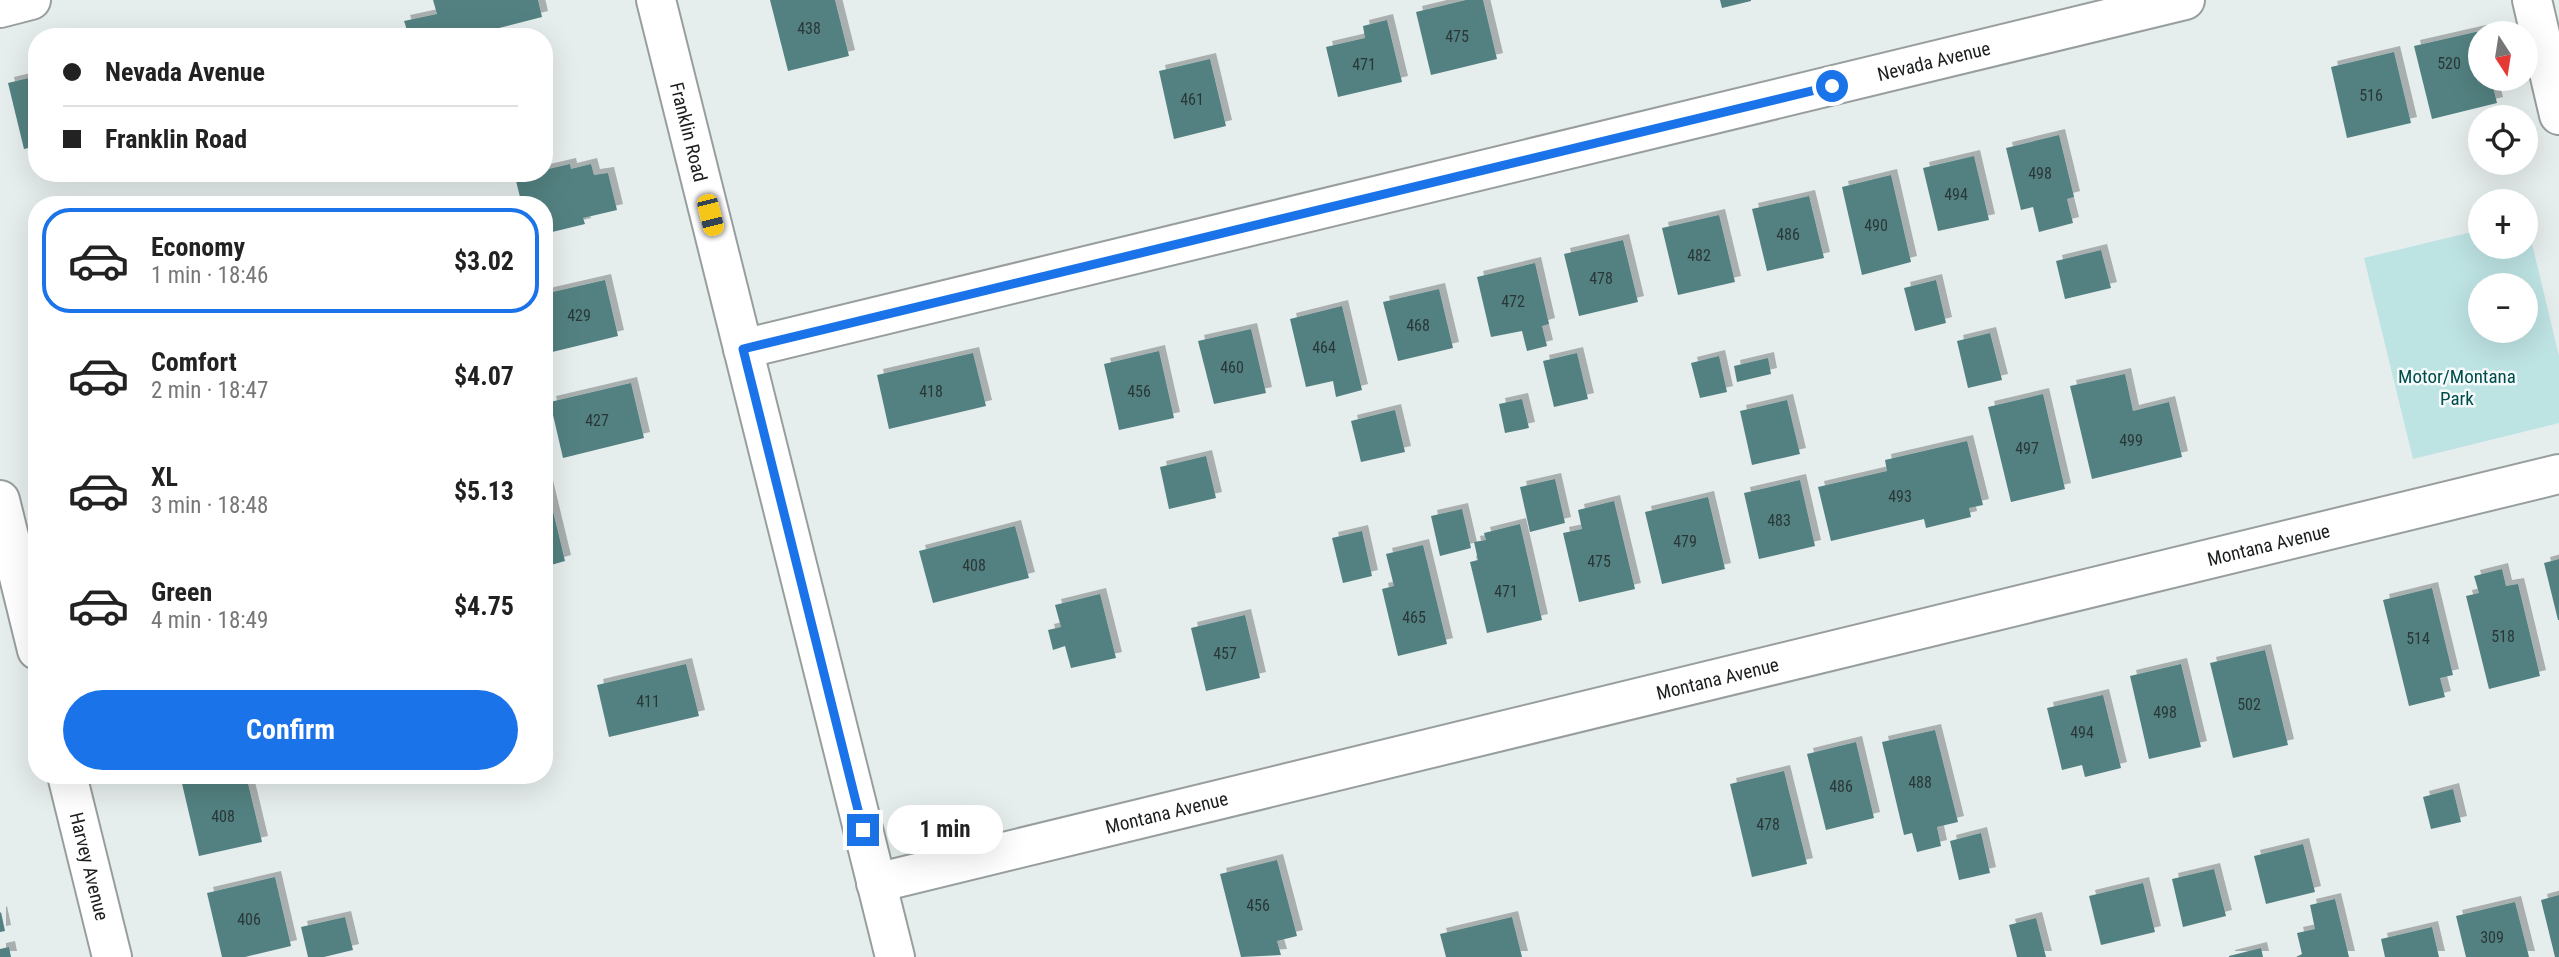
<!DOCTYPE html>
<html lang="en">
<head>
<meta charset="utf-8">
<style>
  body { margin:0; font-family:"Roboto Condensed",sans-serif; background:#f2f2f2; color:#222; height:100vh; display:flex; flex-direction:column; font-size:26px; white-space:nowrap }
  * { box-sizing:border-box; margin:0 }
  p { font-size:23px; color:#767676 }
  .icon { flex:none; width:38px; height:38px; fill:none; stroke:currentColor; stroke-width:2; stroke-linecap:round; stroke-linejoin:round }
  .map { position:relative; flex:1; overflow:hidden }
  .panel { position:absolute; left:28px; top:196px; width:525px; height:588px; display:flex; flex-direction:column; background:#fff; border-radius:28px; box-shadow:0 7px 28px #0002 }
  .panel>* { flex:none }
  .top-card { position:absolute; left:28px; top:28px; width:525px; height:154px; border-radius:28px; box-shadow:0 7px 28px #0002; display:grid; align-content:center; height:154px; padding:0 35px; background:#fff }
  .needle { width:46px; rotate:168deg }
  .tools { position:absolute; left:2468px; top:21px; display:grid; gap:14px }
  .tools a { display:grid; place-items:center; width:70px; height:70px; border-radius:50%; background:#fff; box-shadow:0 7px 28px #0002; font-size:35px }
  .end { position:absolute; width:32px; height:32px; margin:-16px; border:9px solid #1a73e8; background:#fff; box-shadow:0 0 0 4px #fff }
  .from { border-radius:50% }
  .bubble { position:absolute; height:49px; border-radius:24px; background:#fff; box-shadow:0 7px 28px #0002; font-size:23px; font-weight:700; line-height:49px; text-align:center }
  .car { position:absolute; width:21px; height:42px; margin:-21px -10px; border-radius:9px; box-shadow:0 0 5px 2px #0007; background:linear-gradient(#f5c518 24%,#345 0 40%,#f5c518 0 76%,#345 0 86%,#f5c518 0) }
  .top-card b { display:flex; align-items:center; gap:24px; height:66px; font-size:26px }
  .top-card b+b { border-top:2px solid #e0e0e0 }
  .top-card i { width:18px; height:18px; background:#222 }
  ul { padding:12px 0 0; list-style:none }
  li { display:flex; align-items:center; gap:21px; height:105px; margin:0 14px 10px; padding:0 21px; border:4px solid transparent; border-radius:28px }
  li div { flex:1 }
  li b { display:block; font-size:26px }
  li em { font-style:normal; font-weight:700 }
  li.current { border-color:#1a73e8 }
  li>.icon { width:63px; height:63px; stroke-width:1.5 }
  .primary-button { display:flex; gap:14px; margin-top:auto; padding:14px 35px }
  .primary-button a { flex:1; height:80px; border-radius:42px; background:#1a73e8; color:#fff; font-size:28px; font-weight:700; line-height:80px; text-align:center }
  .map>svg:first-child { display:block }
  .green { fill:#bee3e3; fill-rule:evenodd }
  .building { fill:#538181; filter:url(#shadow) }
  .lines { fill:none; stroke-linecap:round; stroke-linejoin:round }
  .minor-casing { stroke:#989e9e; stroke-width:42 }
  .tertiary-casing { stroke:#989e9e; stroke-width:42 }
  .minor { stroke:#fff; stroke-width:38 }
  .tertiary { stroke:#fff; stroke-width:38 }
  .route { stroke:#1a73e8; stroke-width:9 }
  .labels { text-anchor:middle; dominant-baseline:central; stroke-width:5; stroke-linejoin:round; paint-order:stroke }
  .number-label { font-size:16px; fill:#2a3737 }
  .street-label { font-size:19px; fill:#1c1e1e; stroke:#f4fafa }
  .park-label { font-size:19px; fill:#004c4d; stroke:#f4fafa }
</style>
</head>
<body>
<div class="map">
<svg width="2559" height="957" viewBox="0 0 2559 957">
  <defs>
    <filter id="shadow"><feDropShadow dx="6" dy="-6" stdDeviation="0" flood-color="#0004"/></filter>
  </defs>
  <rect width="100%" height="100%" fill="#e6eded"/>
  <path class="green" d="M2526,219L2559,356V423L2413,459L2364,258L2480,230V247H2525ZM2480,285H2525V331H2480Z"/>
  <g class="building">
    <polygon points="433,0 538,0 542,17 483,32 484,34 470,37 397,37 408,33 404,21 437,14"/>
    <polygon points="770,0 835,0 849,56 788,71"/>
    <polygon points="1466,0 1483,0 1497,59 1431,75 1416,12"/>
    <polygon points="1720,0 1751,0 1751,1 1722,8"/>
    <polygon points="1387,20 1402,82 1338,97 1326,47 1365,38 1363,26"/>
    <polygon points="2480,31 2480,79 2491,79 2497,103 2432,119 2414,46"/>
    <polygon points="2394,52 2411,123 2347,138 2331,67"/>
    <polygon points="1210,59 1226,126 1174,139 1159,71"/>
    <polygon points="37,76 37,146 24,149 8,83"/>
    <polygon points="2059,135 2074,197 2067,199 2073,223 2039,232 2033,207 2021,210 2006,148"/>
    <polygon points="1974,156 1989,220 1938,231 1923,168"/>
    <polygon points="570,164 571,169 591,164 594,175 608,173 617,210 583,218 585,224 544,234 544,205 522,205 515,177 544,173 544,170"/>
    <polygon points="1891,175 1911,262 1862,275 1842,187"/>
    <polygon points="1809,196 1824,258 1767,271 1752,209"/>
    <polygon points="1719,215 1735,282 1678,295 1662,228"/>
    <polygon points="1623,240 1638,302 1579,316 1564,254"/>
    <polygon points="2101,250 2111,288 2065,299 2056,261"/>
    <polygon points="1535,263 1549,324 1542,326 1547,346 1527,351 1522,331 1491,337 1477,277"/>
    <polygon points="605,280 618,336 544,354 544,294"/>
    <polygon points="1936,280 1946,323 1915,331 1904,288"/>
    <polygon points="1439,289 1453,348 1398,361 1383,302"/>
    <polygon points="1342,306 1362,390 1336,397 1333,381 1306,387 1290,319"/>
    <polygon points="1251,329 1266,393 1214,404 1198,341"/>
    <polygon points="1990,333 2002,380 1968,388 1957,341"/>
    <polygon points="1159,351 1174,418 1119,430 1104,364"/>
    <polygon points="973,353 986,406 889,429 877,375"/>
    <polygon points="1577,353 1588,399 1554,407 1543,361"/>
    <polygon points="1719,356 1727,392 1700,398 1691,363"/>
    <polygon points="1768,358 1771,374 1737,382 1734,366"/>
    <polygon points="2125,374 2133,411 2169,402 2182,457 2092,479 2070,386"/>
    <polygon points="631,383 644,438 563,458 550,402"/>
    <polygon points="2043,394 2065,489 2011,502 1988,407"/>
    <polygon points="1522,399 1529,428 1505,433 1499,404"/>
    <polygon points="1787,400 1800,454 1752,465 1740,411"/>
    <polygon points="1395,410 1405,452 1361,462 1351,421"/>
    <polygon points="1967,441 1983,505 1969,508 1971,517 1926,528 1924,519 1831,541 1818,487 1887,471 1885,460"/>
    <polygon points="1206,456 1216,498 1169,509 1160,467"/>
    <polygon points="545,478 565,561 544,567 544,479"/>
    <polygon points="1555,479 1565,523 1530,532 1520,487"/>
    <polygon points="1800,480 1815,546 1759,559 1744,493"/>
    <polygon points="1708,497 1725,569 1662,584 1645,512"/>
    <polygon points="1614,501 1635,589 1579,602 1563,533 1582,529 1578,510"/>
    <polygon points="1462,509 1471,548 1440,556 1431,516"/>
    <polygon points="1520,524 1542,620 1487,633 1470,562 1478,560 1474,542 1486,540 1484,533"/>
    <polygon points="1015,526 1029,578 933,603 919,551"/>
    <polygon points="1362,531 1372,576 1343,583 1332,538"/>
    <polygon points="1423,545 1447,644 1398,656 1382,589 1394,586 1386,554"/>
    <polygon points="2559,559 2559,620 2558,620 2544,563"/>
    <polygon points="2502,569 2506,586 2518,584 2540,676 2489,689 2466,596 2479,593 2474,576"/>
    <polygon points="2432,588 2453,675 2440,678 2445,697 2409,706 2383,600"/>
    <polygon points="1100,594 1116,658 1071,668 1065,646 1053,650 1048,630 1061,627 1055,605"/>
    <polygon points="1245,615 1260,678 1206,691 1191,628"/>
    <polygon points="2265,650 2288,745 2233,758 2210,663"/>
    <polygon points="686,664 699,716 609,737 597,685"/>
    <polygon points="2181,664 2201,747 2149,759 2130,676"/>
    <polygon points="2103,695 2121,768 2085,777 2082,765 2062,770 2047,708"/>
    <polygon points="1935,730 1958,822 1937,827 1941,846 1917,852 1912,833 1904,835 1882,742"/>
    <polygon points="1856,742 1874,818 1826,830 1807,754"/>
    <polygon points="1784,771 1807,864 1752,877 1730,784"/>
    <polygon points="180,775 235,775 235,778 246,775 262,842 199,856"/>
    <polygon points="2453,789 2461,822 2431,829 2423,797"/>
    <polygon points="1981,833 1990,873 1959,880 1950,841"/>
    <polygon points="2303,844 2315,892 2266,904 2254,856"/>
    <polygon points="1277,860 1297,936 1277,941 1281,955 1241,957 1220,874"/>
    <polygon points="2214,869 2226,916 2183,927 2172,879"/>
    <polygon points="275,877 291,946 245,957 222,957 207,893"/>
    <polygon points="2143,883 2155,932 2101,945 2089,896"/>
    <polygon points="2559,895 2559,957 2555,957 2541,900"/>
    <polygon points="2335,899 2349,957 2296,957 2302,954 2297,933 2315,929 2310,905"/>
    <polygon points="2515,902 2529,957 2466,957 2456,916"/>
    <polygon points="1,912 5,931 0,932 0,913"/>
    <polygon points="345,917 353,950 324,957 308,957 301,927"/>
    <polygon points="1512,917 1522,957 1446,957 1440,934"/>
    <polygon points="2036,918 2046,957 2017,957 2009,925"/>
    <polygon points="2432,927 2439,957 2385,957 2381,939"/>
    <polygon points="9,947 11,957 0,957 0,949"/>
    <polygon points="2261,948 2263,957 2229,957 2229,956"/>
  </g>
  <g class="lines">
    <defs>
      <g id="minor">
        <polyline points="2532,0 2559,115"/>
        <polyline points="0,8 31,0"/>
        <path id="s1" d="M743,349L2185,0"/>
        <polyline points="0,500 37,650"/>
        <path id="s2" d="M67,775L112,957"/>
        <path id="s3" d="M876,883L2559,474"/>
      </g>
      <g id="tertiary">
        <path id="s4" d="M656,0L895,957"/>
      </g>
    </defs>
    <use href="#minor" class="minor-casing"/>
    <use href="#tertiary" class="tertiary-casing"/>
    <use href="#minor" class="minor"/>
    <use href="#tertiary" class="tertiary"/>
  </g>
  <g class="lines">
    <polyline class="route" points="863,830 743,349 1832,86"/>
  </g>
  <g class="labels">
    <g class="number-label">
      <text x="809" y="28">438</text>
      <text x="1457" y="36">475</text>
      <text x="2449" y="63">520</text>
      <text x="1364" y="64">471</text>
      <text x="2371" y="95">516</text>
      <text x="1192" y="99">461</text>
      <text x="2040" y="173">498</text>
      <text x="1956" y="194">494</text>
      <text x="1876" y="225">490</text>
      <text x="1788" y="234">486</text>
      <text x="1699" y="255">482</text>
      <text x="1601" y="278">478</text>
      <text x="1513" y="301">472</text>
      <text x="579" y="315">429</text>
      <text x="1418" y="325">468</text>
      <text x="1324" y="347">464</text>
      <text x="1232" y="367">460</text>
      <text x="931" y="391">418</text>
      <text x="1139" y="391">456</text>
      <text x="597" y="420">427</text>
      <text x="2131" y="440">499</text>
      <text x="2027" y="448">497</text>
      <text x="1900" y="496">493</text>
      <text x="1779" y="520">483</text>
      <text x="1685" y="541">479</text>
      <text x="1599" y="561">475</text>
      <text x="974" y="565">408</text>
      <text x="1506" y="591">471</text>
      <text x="1414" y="617">465</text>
      <text x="2503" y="636">518</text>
      <text x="2418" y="638">514</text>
      <text x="1225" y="653">457</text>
      <text x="648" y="701">411</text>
      <text x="2249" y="704">502</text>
      <text x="2165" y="712">498</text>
      <text x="2082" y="732">494</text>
      <text x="1920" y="782">488</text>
      <text x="1841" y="786">486</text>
      <text x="223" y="816">408</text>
      <text x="1768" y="824">478</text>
      <text x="1258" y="905">456</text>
      <text x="249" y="919">406</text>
      <text x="2492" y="937">309</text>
    </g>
    <g class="street-label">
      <text stroke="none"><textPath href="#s1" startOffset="1225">Nevada Avenue</textPath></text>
      <text stroke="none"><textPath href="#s4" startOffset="136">Franklin Road</textPath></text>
      <text stroke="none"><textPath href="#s3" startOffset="1433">Montana Avenue</textPath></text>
      <text stroke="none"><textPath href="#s3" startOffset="866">Montana Avenue</textPath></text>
      <text stroke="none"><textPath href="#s3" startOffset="299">Montana Avenue</textPath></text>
      <text stroke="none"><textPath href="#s2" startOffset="94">Harvey Avenue</textPath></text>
    </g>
    <g class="park-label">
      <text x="2457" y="376">Motor/Montana<tspan x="2457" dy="22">Park</tspan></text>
    </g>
  </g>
</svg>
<div class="tools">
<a><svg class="needle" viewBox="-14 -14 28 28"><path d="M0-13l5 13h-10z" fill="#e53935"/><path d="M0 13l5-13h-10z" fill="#767676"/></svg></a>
<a><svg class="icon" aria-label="locate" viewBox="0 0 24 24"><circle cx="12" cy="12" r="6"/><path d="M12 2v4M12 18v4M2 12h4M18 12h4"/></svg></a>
<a>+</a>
<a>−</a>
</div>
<i class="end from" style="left:1832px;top:86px"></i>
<i class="end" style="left:863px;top:830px"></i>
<div class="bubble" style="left:887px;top:805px;width:116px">1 min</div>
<i class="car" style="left:710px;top:215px;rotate:166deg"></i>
<div class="top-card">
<b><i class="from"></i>Nevada Avenue</b>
<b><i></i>Franklin Road</b>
</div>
<section class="panel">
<ul>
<li class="current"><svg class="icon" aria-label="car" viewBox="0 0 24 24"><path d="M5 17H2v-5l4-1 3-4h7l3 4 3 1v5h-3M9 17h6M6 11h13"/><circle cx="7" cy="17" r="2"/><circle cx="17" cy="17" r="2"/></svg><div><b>Economy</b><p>1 min · 18:46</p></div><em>$3.02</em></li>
<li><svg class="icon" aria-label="car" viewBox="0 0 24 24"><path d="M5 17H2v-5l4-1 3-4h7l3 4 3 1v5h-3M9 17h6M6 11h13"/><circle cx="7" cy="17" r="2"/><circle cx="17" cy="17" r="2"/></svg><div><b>Comfort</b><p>2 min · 18:47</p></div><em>$4.07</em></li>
<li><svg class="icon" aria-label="car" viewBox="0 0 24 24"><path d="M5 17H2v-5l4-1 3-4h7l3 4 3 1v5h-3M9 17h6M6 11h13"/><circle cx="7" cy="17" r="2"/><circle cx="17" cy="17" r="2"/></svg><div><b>XL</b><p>3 min · 18:48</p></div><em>$5.13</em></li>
<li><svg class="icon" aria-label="car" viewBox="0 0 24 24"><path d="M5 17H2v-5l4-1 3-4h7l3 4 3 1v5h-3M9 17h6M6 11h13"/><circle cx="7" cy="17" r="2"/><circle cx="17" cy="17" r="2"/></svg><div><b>Green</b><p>4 min · 18:49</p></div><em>$4.75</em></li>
</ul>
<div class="primary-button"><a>Confirm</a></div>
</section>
</div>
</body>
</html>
